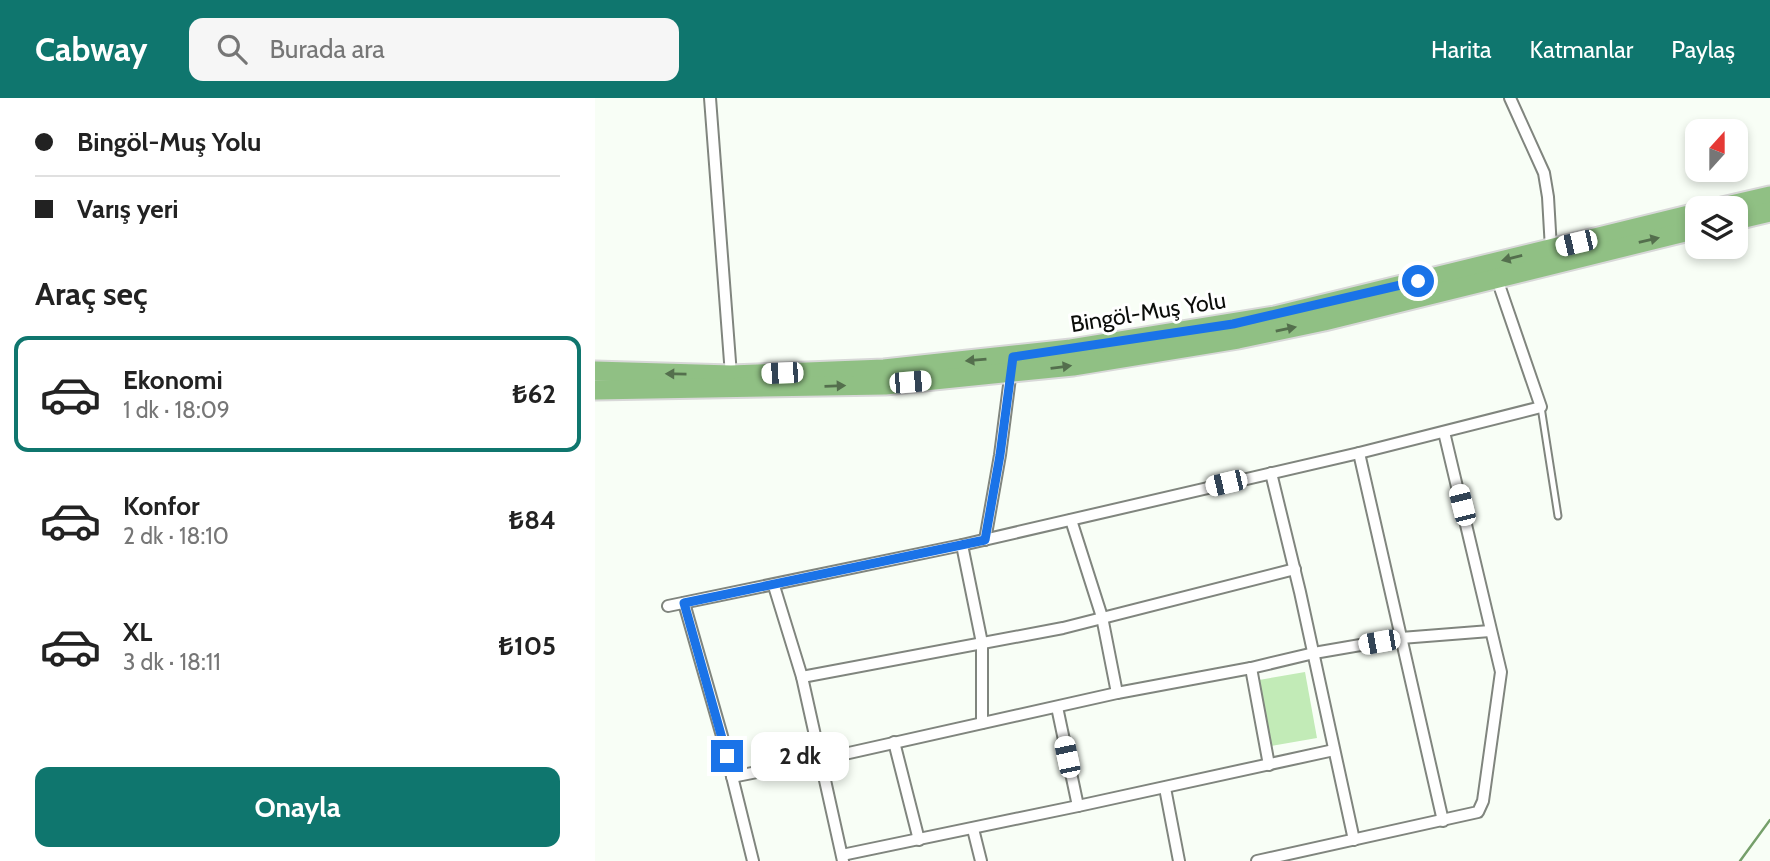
<!DOCTYPE html>
<html lang="tr">
<head>
<meta charset="utf-8">
<style>
  body { margin:0; font-family:Cabin,sans-serif; background:#f6f6f6; color:#222; height:100vh; display:flex; flex-direction:column; font-size:26px; white-space:nowrap }
  * { box-sizing:border-box; margin:0 }
  p { font-size:23px; color:#767676 }
  .icon { flex:none; width:38px; height:38px; fill:none; stroke:currentColor; stroke-width:2; stroke-linecap:round; stroke-linejoin:round }
  .map { position:relative; flex:1; overflow:hidden }
  .details { display:flex; flex-direction:column; background:#fff; width:595px }
  .details>* { flex:none }
  .banner { display:grid; align-content:center; height:154px; padding:0 35px; background:#fff }
  .needle { width:46px; rotate:21deg }
  .fabs { position:absolute; left:1090px; top:21px; display:grid; gap:14px }
  .fabs a { display:grid; place-items:center; width:63px; height:63px; border-radius:14px; background:#fff; box-shadow:0 4px 10px #0003; font-size:35px }
  .end { position:absolute; width:32px; height:32px; margin:-16px; border:9px solid #1a73e8; background:#fff; box-shadow:0 0 0 4px #fff }
  .from { border-radius:50% }
  .bubble { position:absolute; height:49px; border-radius:14px; background:#fff; box-shadow:0 4px 10px #0003; font-size:23px; font-weight:800; line-height:49px; text-align:center }
  .car { position:absolute; width:21px; height:42px; margin:-21px -10px; border-radius:9px; box-shadow:0 0 5px 2px #0007; background:linear-gradient(#fff 24%,#345 0 40%,#fff 0 76%,#345 0 86%,#fff 0) }
  .banner b { display:flex; align-items:center; gap:24px; height:66px; font-size:26px }
  .banner b+b { border-top:2px solid #e0e0e0 }
  .banner i { width:18px; height:18px; background:#222 }
  ul { padding:0; list-style:none }
  li { display:flex; align-items:center; gap:21px; height:116px; margin:0 14px 10px; padding:0 21px; border:4px solid transparent; border-radius:14px }
  li div { flex:1 }
  li b { display:block; font-size:26px }
  li em { font-style:normal; font-weight:800 }
  li.current { border-color:#0f766e }
  li>.icon { width:63px; height:63px; stroke-width:1.5 }
  h2 { padding:0 35px; font-size:32px; line-height:84px }
  .action { display:flex; gap:14px; margin-top:auto; padding:14px 35px }
  .action a { flex:1; height:80px; border-radius:14px; background:#0f766e; color:#fff; font-size:28px; font-weight:800; line-height:80px; text-align:center }
  header { display:flex; align-items:center; gap:42px; box-sizing:border-box; height:98px; padding:0 35px; background:#0f766e; color:#fff }
  header strong { font-size:33px }
  nav { display:flex; gap:38px; margin-inline-start:auto; font-size:24px }
  .search { width:490px; height:63px; background:#f6f6f6; display:flex; align-items:center; gap:18px; box-sizing:border-box; padding:0 24px; border-radius:14px; color:#767676; font-size:26px }
  main { display:flex; flex:1; min-height:0 }
  .map>svg:first-child { display:block }
  .green { fill:#c2ebb7 }
  .lines { fill:none; stroke-linecap:round; stroke-linejoin:round }
  .stream { stroke:#759f6a; stroke-width:2.5 }
  .lane-casing { stroke:#80857e; stroke-width:9 }
  .street-casing { stroke:#80857e; stroke-width:14 }
  .highway-casing { stroke:#d8d8d8; stroke-width:23 }
  .lane { stroke:#fff; stroke-width:5 }
  .street { stroke:#fff; stroke-width:10 }
  .highway { stroke:#90c084; stroke-width:19 }
  .oneway { fill:#546f4d }
  .route { stroke:#1a73e8; stroke-width:9 }
  .labels { text-anchor:middle; dominant-baseline:central; stroke-width:6; stroke-linejoin:round; paint-order:stroke }
  .street-label { font-size:23px; fill:#0b0d0a; stroke:#fff }
</style>
</head>
<body>
<header>
<strong>Cabway</strong>
<div class="search"><svg class="icon" aria-label="search" viewBox="0 0 24 24"><circle cx="10" cy="10" r="6"/><path d="M15 15l6 6"/></svg>Burada ara</div>
<nav><a>Harita</a><a>Katmanlar</a><a>Paylaş</a></nav>
</header>
<main>
<section class="details">
<div class="banner">
<b><i class="from"></i>Bingöl-Muş Yolu</b>
<b><i></i>Varış yeri</b>
</div>
<h2>Araç seç</h2>
<ul>
<li class="current"><svg class="icon" aria-label="car" viewBox="0 0 24 24"><path d="M5 17H2v-5l4-1 3-4h7l3 4 3 1v5h-3M9 17h6M6 11h13"/><circle cx="7" cy="17" r="2"/><circle cx="17" cy="17" r="2"/></svg><div><b>Ekonomi</b><p>1 dk · 18:09</p></div><em>₺62</em></li>
<li><svg class="icon" aria-label="car" viewBox="0 0 24 24"><path d="M5 17H2v-5l4-1 3-4h7l3 4 3 1v5h-3M9 17h6M6 11h13"/><circle cx="7" cy="17" r="2"/><circle cx="17" cy="17" r="2"/></svg><div><b>Konfor</b><p>2 dk · 18:10</p></div><em>₺84</em></li>
<li><svg class="icon" aria-label="car" viewBox="0 0 24 24"><path d="M5 17H2v-5l4-1 3-4h7l3 4 3 1v5h-3M9 17h6M6 11h13"/><circle cx="7" cy="17" r="2"/><circle cx="17" cy="17" r="2"/></svg><div><b>XL</b><p>3 dk · 18:11</p></div><em>₺105</em></li>
</ul>
<div class="action"><a>Onayla</a></div>
</section>
<div class="map">
<svg width="1175" height="763" viewBox="0 0 1175 763">
  <rect width="100%" height="100%" fill="#f8fef6"/>
  <polygon class="green" points="710,574 722,640 676,648 664,582"/>
  <g class="lines">
    <polyline class="stream" points="1145,763 1175,722"/>
    <defs>
      <polyline id="lane" points="946,309 963,418"/>
      <g id="street">
        <polyline points="115,0 136,277"/>
        <polyline points="915,0 949,75 953,99 956,151"/>
        <polyline points="764,355 848,723"/>
        <polyline points="676,375 705,494 759,742"/>
        <polyline points="476,422 507,519 522,595"/>
        <polyline points="390,442 405,357 416,272"/>
        <polyline points="367,447 387,545 387,625"/>
        <polyline points="179,488 207,579 248,763"/>
        <polyline points="89,505 127,638 158,763"/>
        <polyline points="73,508 367,447 764,355 946,309 902,181"/>
        <polyline points="656,570 674,667"/>
        <polyline points="207,579 468,530 700,471"/>
        <polyline points="462,609 483,708"/>
        <polyline points="299,644 324,742"/>
        <polyline points="137,679 227,661 522,595 656,570 719,555 806,540 895,533"/>
        <polyline points="570,690 584,763"/>
        <polyline points="378,731 386,763"/>
        <polyline points="247,757 483,708 739,652"/>
        <polyline points="662,763 883,714 888,703 906,574 849,334"/>
      </g>
      <g id="highway">
        <polyline points="1123,110 1175,98"/>
        <polyline points="1141,122 1175,114"/>
        <polyline points="0,273 136,277 289,271 476,251 680,218 1102,115"/>
        <polyline points="0,292 290,287 478,268 643,241 729,223 1102,131"/>
      </g>
    </defs>
    <use href="#lane" class="lane-casing"/>
    <use href="#street" class="street-casing"/>
    <use href="#highway" class="highway-casing"/>
    <use href="#lane" class="lane"/>
    <use href="#street" class="street"/>
    <use href="#highway" class="highway"/>
  </g>
  <defs><path id="oneway-solid" d="M-6-.8H1V-3.2L6.5 0L1 3.2V.8H-6Z" transform="scale(1.75)"/></defs>
  <g class="oneway">
    <use href="#oneway-solid" transform="translate(1054 142) rotate(-13)"/>
    <use href="#oneway-solid" transform="translate(917 160) rotate(166)"/>
    <use href="#oneway-solid" transform="translate(691 231) rotate(-12)"/>
    <use href="#oneway-solid" transform="translate(381 262) rotate(175)"/>
    <use href="#oneway-solid" transform="translate(466 269) rotate(-7)"/>
    <use href="#oneway-solid" transform="translate(81 276) rotate(-179)"/>
    <use href="#oneway-solid" transform="translate(240 288) rotate(-2)"/>
  </g>
  <g class="lines">
    <polyline class="route" points="132,658 89,505 390,442 405,357 418,259 638,226 823,183"/>
  </g>
  <g class="labels">
    <g class="street-label">
      <text transform="translate(553 214) rotate(-9)">Bingöl-Muş Yolu</text>
    </g>
  </g>
</svg>
<div class="fabs">
<a><svg class="needle" viewBox="-14 -14 28 28"><path d="M0-13l5 13h-10z" fill="#e53935"/><path d="M0 13l5-13h-10z" fill="#767676"/></svg></a>
<a><svg class="icon" aria-label="layers" viewBox="0 0 24 24"><path d="M12 4l9 5-9 5-9-5zM3 14l9 5 9-5"/></svg></a>
</div>
<i class="end from" style="left:823px;top:183px"></i>
<i class="end" style="left:132px;top:658px"></i>
<div class="bubble" style="left:156px;top:634px;width:98px">2 dk</div>
<i class="car" style="left:981px;top:145px;rotate:257deg"></i>
<i class="car" style="left:187px;top:275px;rotate:268deg"></i>
<i class="car" style="left:315px;top:284px;rotate:85deg"></i>
<i class="car" style="left:631px;top:385px;rotate:257deg"></i>
<i class="car" style="left:867px;top:407px;rotate:346deg"></i>
<i class="car" style="left:784px;top:544px;rotate:260deg"></i>
<i class="car" style="left:472px;top:659px;rotate:348deg"></i>
</div>
</main>
</body>
</html>
